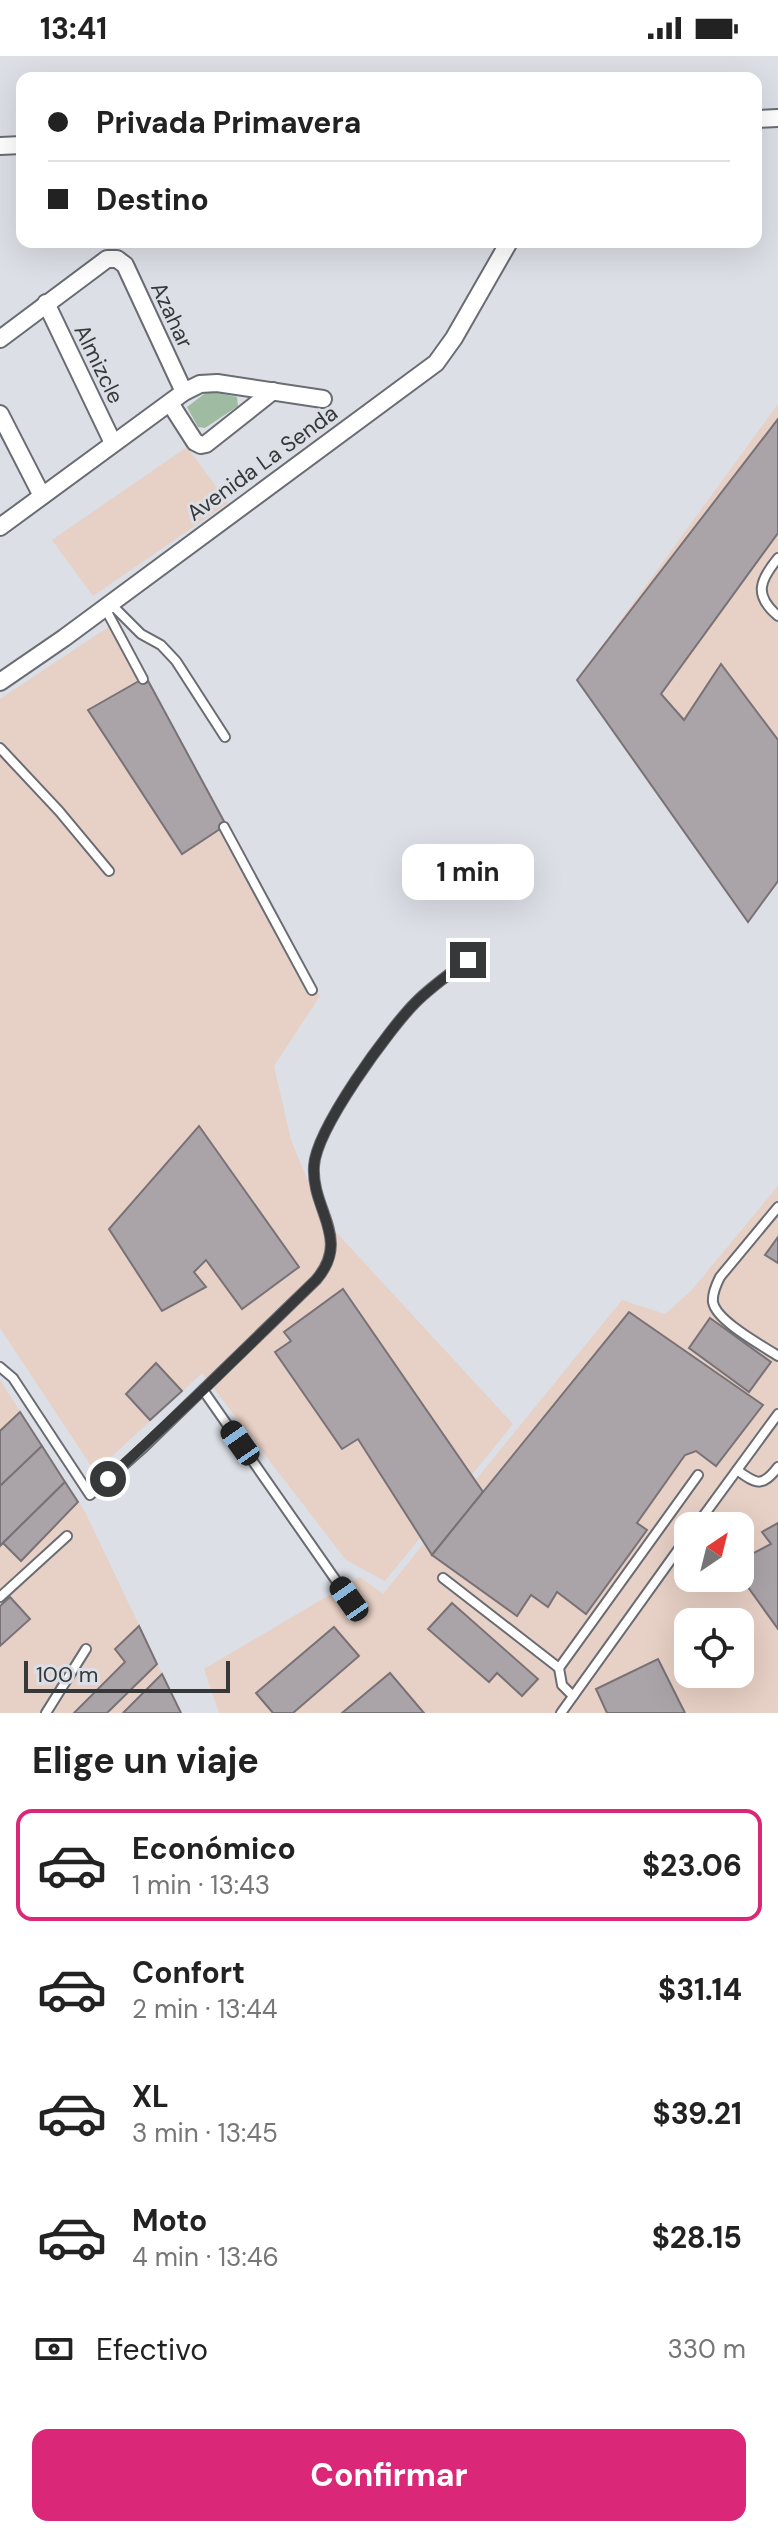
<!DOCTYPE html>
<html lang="es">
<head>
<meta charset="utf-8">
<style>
  body { margin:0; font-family:"DM Sans",sans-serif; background:#f6f6f6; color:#222; height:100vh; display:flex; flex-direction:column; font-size:30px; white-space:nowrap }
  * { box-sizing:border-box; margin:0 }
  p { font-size:26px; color:#767676 }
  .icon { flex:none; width:44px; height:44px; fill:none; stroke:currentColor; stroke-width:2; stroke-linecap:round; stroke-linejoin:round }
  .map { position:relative; height:1657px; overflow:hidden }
  .panel { display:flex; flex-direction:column; background:#fff; flex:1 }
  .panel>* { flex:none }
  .hud { position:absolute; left:16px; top:16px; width:746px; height:176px; border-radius:16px; box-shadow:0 8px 32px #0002; display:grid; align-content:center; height:176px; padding:0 32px; background:#fff }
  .needle { width:52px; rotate:35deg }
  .controls { position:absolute; left:674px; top:1456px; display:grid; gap:16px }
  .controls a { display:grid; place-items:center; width:80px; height:80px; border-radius:16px; background:#fff; box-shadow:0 8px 32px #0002; font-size:40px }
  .scale { position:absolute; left:24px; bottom:20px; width:206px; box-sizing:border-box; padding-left:8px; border:4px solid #36383a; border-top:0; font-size:22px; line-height:28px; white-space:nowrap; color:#36383a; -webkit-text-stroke:6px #dcdfe6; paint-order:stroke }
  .end { position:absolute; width:36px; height:36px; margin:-18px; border:10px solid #36383a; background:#fff; box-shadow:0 0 0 4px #fff }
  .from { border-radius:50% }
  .bubble { position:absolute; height:56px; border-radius:16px; background:#fff; box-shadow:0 8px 32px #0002; font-size:26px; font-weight:700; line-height:56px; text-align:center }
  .car { position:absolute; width:24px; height:48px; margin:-24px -12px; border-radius:10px; box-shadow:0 0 6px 2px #0007; background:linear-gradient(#222 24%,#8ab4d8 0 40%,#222 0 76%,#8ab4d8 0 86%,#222 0) }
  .hud b { display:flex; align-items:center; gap:28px; height:76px; font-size:30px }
  .hud b+b { border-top:2px solid #e0e0e0 }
  .hud i { width:20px; height:20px; background:#222 }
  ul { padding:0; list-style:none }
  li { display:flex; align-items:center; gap:24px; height:112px; margin:0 16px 12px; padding:0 16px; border:4px solid transparent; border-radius:16px }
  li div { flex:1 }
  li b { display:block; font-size:30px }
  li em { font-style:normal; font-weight:700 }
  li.active { border-color:#db2777 }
  li>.icon { width:72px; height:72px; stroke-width:1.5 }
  h2 { padding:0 32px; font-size:36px; line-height:96px }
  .pay { display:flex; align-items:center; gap:20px; height:88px; padding:0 32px; font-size:30px }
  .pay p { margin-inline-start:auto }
  .button { display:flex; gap:16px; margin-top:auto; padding:16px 32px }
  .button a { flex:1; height:92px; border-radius:16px; background:#db2777; color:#fff; font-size:32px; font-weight:700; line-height:92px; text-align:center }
  .status { display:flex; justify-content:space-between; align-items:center; height:56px; padding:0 40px; background:#fff; direction:ltr }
  .status svg { height:22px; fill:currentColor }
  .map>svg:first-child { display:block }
  .industrial { fill:#e7d0c5; fill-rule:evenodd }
  .green { fill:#9fbca3 }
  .building { fill:#aaa3a8; stroke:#787276; stroke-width:2 }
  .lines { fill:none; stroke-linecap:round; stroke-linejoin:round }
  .service-casing { stroke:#696c72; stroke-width:12 }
  .minor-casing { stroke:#696c72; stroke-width:20 }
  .service { stroke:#fff; stroke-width:8 }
  .minor { stroke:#fff; stroke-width:16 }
  .route { stroke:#36383a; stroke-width:10 }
  .labels { text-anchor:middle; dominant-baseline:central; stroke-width:6; stroke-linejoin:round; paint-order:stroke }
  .street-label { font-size:22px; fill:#36383a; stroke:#dcdfe6 }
</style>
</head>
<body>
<div class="status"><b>13:41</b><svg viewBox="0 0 49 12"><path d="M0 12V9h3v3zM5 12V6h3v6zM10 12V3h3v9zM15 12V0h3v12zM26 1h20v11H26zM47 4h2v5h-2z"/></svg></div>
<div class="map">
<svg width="778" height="1657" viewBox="0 0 778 1657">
  <rect width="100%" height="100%" fill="#dcdfe6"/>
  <g class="industrial">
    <polygon points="778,348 778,825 641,714 577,624"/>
    <polygon points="187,391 228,447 93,540 52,484"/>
    <polygon points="116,566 320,940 274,1010 291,1084 323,1162 513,1368 385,1525 346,1504 202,1317 95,1416 0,1272 0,643"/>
    <path d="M778,1130V1657H219L204,1613L360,1521L383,1538L622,1244L665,1258L691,1235ZM688,1470H740V1522H688ZM688,1566H740V1618H688Z"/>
    <polygon points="0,1324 85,1456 181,1657 0,1657"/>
  </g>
  <polygon class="green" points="208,335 237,341 238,350 205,372 198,371 187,351"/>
  <g class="building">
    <polygon points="778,363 778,477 661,638 684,664 721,608 778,684 778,825 748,866 577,624"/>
    <polygon points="146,621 226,769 182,798 88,654"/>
    <polygon points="199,1070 299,1211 242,1253 206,1204 194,1216 206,1231 162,1255 109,1173"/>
    <polygon points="778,1181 778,1207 765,1199"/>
    <polygon points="343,1233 483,1436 432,1499 358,1383 342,1393 275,1296 291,1285 284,1276"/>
    <polygon points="629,1256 763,1349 716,1410 696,1395 685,1399 637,1467 647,1474 586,1558 557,1536 548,1551 531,1539 517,1560 432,1499"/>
    <polygon points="710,1262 771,1306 749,1336 689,1292"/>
    <polygon points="156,1307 182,1335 150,1364 126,1338"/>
    <polygon points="20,1356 42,1390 0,1431 0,1375"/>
    <polygon points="42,1390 65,1426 0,1490 0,1430"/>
    <polygon points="65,1426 78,1446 21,1505 3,1487"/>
    <polygon points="778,1467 778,1573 740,1520 740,1504 771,1488 762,1476"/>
    <polygon points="10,1541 30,1563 0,1590 0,1550"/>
    <polygon points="452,1547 538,1623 522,1640 497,1617 489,1626 428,1573"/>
    <polygon points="139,1570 157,1608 107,1657 74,1657 125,1606 115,1593"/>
    <polygon points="334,1571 359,1600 293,1657 273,1657 256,1637"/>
    <polygon points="658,1603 685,1657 607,1657 596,1633"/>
    <polygon points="390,1617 424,1657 342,1657"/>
    <polygon points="162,1618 181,1657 123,1657"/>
  </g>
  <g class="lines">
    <defs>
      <g id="service">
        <path d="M778,502C760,524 753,539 778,560"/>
        <polyline points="111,548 141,578 161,589 176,605 225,681"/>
        <polyline points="105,552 143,623"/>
        <polyline points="0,692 59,755 109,815"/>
        <polyline points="224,771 312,934"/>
        <path d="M778,1151L720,1221C716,1229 712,1238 713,1246C716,1265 763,1290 778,1300"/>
        <path d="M0,1311L13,1322L90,1439L144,1391L316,1224C352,1182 311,1154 314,1110C316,1073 389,973 416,946C432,930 451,917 468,904"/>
        <polyline points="203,1334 349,1543"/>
        <path d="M737,1414C756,1428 762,1432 778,1411"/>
        <polyline points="696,1470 778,1358"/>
        <polyline points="443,1522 559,1612"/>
        <polyline points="0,1541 67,1480"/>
        <polyline points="573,1640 562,1629 559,1612 698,1419"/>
        <polyline points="46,1657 86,1593"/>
        <polyline points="561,1657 688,1480"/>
      </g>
      <g id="minor">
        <polyline points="756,63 778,62"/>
        <polyline points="0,90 22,89"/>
        <polyline points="46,247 113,387"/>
        <polyline points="0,283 107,203 117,203 125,209 184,336"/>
        <polyline points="170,347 195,386 201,389 206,388 273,335"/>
        <polyline points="0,358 42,440"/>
        <polyline points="0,471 184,336 200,328 217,327 323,343"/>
        <polyline points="0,626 64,582 436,307 454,282 509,186"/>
      </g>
    </defs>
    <use href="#service" class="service-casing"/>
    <use href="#minor" class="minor-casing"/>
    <use href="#service" class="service"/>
    <use href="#minor" class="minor"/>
  </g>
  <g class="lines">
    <path class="route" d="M108,1423L203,1334L316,1224C352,1183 311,1154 314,1110C316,1073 389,973 416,946C432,930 451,917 468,904"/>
  </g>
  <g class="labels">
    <g class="street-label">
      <text transform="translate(172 259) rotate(65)">Azahar</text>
      <text transform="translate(99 308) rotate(64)">Almizcle</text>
      <text transform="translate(262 407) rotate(-36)">Avenida La Senda</text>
    </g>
  </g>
</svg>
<div class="controls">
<a><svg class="needle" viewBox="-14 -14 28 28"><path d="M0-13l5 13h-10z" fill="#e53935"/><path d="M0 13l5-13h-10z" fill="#767676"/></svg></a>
<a><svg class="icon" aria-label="locate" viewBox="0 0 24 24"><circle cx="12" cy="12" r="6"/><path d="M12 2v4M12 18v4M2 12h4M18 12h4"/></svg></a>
</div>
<div class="scale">100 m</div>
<i class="end from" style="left:108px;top:1423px"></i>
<i class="end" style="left:468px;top:904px"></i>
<div class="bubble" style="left:402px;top:788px;width:132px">1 min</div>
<i class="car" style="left:240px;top:1387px;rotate:325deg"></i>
<i class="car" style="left:349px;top:1543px;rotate:325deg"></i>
<div class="hud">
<b><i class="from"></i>Privada Primavera</b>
<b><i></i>Destino</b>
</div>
</div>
<section class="panel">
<h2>Elige un viaje</h2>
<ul>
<li class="active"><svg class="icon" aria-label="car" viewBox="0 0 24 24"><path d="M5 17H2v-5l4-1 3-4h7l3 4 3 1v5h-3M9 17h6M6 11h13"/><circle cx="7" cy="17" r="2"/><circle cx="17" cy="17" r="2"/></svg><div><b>Económico</b><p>1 min · 13:43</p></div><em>$23.06</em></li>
<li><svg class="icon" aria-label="car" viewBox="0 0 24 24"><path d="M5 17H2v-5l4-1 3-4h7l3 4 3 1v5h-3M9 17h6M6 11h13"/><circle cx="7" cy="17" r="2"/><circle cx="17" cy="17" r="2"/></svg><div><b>Confort</b><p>2 min · 13:44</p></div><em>$31.14</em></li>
<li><svg class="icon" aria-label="car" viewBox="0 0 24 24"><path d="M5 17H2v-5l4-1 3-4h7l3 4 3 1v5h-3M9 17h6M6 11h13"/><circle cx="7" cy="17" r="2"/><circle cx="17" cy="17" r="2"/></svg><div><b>XL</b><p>3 min · 13:45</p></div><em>$39.21</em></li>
<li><svg class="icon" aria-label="car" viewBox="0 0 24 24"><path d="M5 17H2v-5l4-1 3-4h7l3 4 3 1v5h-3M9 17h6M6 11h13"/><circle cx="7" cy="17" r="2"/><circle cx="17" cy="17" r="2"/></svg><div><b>Moto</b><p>4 min · 13:46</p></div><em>$28.15</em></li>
</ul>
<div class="pay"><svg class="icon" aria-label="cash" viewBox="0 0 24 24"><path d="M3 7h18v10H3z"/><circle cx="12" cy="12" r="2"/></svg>Efectivo<p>330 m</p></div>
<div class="button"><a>Confirmar</a></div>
</section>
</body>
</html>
